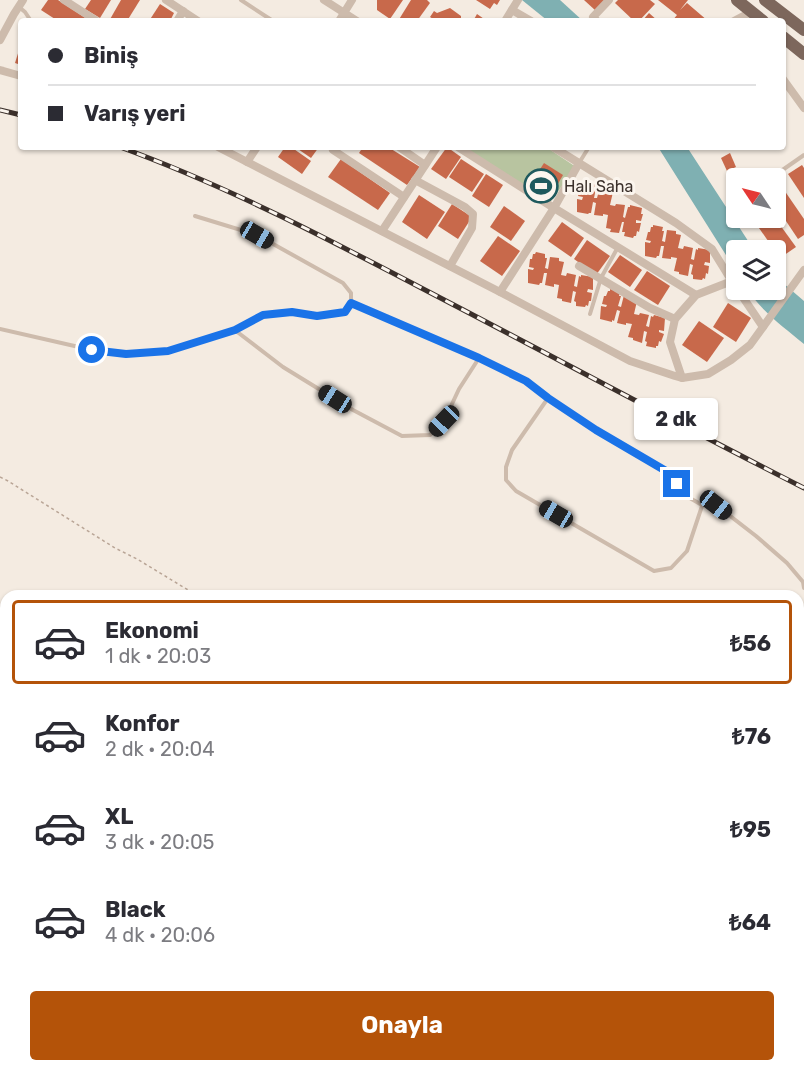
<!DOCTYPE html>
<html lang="tr">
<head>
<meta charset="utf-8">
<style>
  body { margin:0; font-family:Rubik,sans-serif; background:#f7f7f7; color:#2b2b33; height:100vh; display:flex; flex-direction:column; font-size:22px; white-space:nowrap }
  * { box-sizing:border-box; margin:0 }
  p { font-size:20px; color:#7c7c81 }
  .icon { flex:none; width:33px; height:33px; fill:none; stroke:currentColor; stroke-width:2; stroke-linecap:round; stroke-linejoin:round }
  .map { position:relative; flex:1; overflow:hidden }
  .side { position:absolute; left:0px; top:590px; width:804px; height:482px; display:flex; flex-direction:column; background:#fff; border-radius:18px 18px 0 0; box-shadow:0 2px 4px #0004 }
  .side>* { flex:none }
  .hud { position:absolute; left:18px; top:18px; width:768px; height:132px; border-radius:6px; box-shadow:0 2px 4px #0004; display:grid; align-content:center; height:132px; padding:0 30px; background:#fff }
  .needle { width:39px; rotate:305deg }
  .fabs { position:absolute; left:726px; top:168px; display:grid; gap:12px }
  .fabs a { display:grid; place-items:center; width:60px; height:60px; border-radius:6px; background:#fff; box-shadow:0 2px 4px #0004; font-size:30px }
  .end { position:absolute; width:27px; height:27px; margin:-14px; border:8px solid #1a73e8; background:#fff; box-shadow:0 0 0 3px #fff }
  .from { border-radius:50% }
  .bubble { position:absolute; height:42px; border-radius:6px; background:#fff; box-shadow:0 2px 4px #0004; font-size:20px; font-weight:700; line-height:42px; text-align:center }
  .car { position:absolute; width:18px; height:36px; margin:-18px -9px; border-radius:8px; box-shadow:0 0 4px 2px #0007; background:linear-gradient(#222 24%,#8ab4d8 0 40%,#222 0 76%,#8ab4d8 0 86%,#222 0) }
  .hud b { display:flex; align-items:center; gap:21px; height:57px; font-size:22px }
  .hud b+b { border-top:2px solid #e1e1e2 }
  .hud i { width:15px; height:15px; background:#2b2b33 }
  ul { padding:10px 0 0; list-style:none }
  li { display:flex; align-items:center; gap:18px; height:84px; margin:0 12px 9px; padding:0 18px; border:3px solid transparent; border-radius:6px }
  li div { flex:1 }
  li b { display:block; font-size:22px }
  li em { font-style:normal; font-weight:700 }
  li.current { border-color:#b45309 }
  li>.icon { width:54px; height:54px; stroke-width:1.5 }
  .cta { display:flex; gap:12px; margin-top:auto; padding:12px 30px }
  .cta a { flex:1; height:69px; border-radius:6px; background:#b45309; color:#fff; font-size:24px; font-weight:700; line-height:69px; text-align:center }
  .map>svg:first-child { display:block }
  .green { fill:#b8c4a0 }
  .water { fill:#7fb0b2 }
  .building { fill:#c8694b }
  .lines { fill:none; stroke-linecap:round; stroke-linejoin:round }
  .path { stroke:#b9a596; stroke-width:1.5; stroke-dasharray:3 3; stroke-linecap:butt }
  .lane { stroke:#cdbbac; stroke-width:4 }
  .street { stroke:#cdbbac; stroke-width:8 }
  .primary { stroke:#7d675c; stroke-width:12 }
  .rail-casing { stroke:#3b302b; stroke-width:5 }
  .rail { stroke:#fbf5ee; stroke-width:3; stroke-dasharray:9; stroke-linecap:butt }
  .route { stroke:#1a73e8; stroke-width:8 }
  .labels { text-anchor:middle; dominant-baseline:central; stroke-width:6; stroke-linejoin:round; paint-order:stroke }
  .poi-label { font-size:16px; fill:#3b302b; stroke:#fbf5ee; text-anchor:start }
</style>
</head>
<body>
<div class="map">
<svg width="804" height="1070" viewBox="0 0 804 1070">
  <rect width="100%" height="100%" fill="#f4ebe1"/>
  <g class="green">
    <polygon points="459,147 546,147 576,167 548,205"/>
    <polygon points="798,672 804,674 804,828 798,823"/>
    <polygon points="804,884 804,999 798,998 798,885"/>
    <polygon points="6,1002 6,1062 0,1070 0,1013"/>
    <polygon points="24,1065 148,1065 149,1070 21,1070"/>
    <polygon points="312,1065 407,1065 404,1070 309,1070"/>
    <polygon points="477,1065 755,1065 754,1070 476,1070"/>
  </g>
  <g class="water">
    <polygon points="522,0 560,0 583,21 548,21"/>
    <polygon points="658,147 687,147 754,250 736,250 736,271"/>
    <path d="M776,277L804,301V344C784,327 762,312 748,290H776Z"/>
  </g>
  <g class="building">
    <polygon points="48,0 58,0 90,21 58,21 41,10"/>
    <polygon points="91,0 111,0 100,18 85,9"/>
    <polygon points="121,0 140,0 127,21 109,21"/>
    <polygon points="377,0 403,0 390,19 377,10"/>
    <polygon points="411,0 427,0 430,3 417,21 398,21"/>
    <polygon points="476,0 500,0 497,5 494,3 490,9"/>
    <polygon points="584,0 606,0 596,11"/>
    <polygon points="618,0 650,0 655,4 639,21 634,21 615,3"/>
    <polygon points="658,0 688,0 680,10 687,3 708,21 672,21 677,15"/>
    <polygon points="160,4 174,13 170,21 149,21"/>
    <polygon points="450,8 461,16 461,21 431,21 433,19 430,17 434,11 437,13"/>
    <polygon points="649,13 658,21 642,21"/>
    <polygon points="477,14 487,21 473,21"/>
    <polygon points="21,44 21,65 15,63"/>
    <polygon points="285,147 291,147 311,161 302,174 278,157"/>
    <polygon points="295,147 319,147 311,158"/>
    <polygon points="363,147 388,147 420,167 407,185 359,153"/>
    <polygon points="447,147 461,157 446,179 431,169"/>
    <polygon points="730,153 736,167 727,171 721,158"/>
    <polygon points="341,159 390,193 378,210 328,177"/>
    <polygon points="461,159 484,174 472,192 449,177"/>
    <polygon points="544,163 563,175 555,189 535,177"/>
    <polygon points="802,165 804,168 804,198 788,174"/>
    <polygon points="486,174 503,185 489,207 472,196"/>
    <polygon points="585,182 595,184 594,188 596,188 594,198 597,198 600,187 609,189 608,191 613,192 610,205 615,206 616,204 625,205 623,217 625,218 628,207 630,207 630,205 642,208 641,214 643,214 641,221 636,220 636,223 641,223 639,232 637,231 636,236 634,236 633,238 624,236 625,232 622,232 624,222 622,222 619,233 610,232 611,229 606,228 608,215 603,214 603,216 594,215 596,203 593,202 591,213 589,213 588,214 577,212 577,199 582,200 583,197 578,196 580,188 582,188 583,183 585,184"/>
    <polygon points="782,187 804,219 804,235 798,239 776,206 776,192"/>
    <polygon points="419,195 445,212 427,239 402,222"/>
    <polygon points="452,204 472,217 458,239 438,226"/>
    <polygon points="504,206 525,221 511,241 490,227"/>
    <polygon points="752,218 775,218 796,247 780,258"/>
    <polygon points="562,222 584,238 571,257 548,241"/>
    <polygon points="653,225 663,227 662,231 664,231 662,241 665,242 667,230 676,231 676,234 681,235 678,248 683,249 684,246 693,248 691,259 694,260 696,249 698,250 698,248 710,250 710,263 705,262 704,265 709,266 708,274 706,273 705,279 703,278 702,280 693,279 693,275 691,274 693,265 690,264 688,276 679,274 679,272 674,271 677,258 671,257 671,259 662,258 664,246 661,246 659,256 657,256 656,258 645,256 645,242 650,243 651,241 646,240 648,232 650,232 651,227 653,227"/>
    <polygon points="498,236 520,251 502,276 480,261"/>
    <polygon points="587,240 610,256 596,275 574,259"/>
    <polygon points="536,252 545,254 545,258 547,258 545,268 548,269 550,257 559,258 559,261 564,262 561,275 566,276 567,273 576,275 574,286 577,287 579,276 581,277 581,275 593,277 593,290 588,289 587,292 592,293 591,301 589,301 588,306 586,305 585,307 576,306 576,302 574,301 576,292 573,291 571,303 562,301 562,299 557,298 559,285 554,284 554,287 545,285 547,273 544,273 542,283 540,283 539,285 528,283 528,269 533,270 534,268 529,267 530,259 532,259 533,254 535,254"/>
    <polygon points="620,255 642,270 630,287 608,272"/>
    <polygon points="647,271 670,286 658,305 634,290"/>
    <polygon points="610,289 620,292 619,296 621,296 618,306 621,307 624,295 637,301 634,314 639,315 640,313 649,315 646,326 649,327 651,316 653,317 654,315 665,318 664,331 659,330 659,332 664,334 661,342 659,341 658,346 656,346 656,348 646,346 647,342 645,341 647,332 644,331 642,343 633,340 633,338 628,337 632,324 626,323 626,325 617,323 620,311 617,310 614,321 612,320 612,322 600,319 601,306 606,307 607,305 602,304 604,296 606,296 608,291 610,291"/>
    <polygon points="728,303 751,318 736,342 713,327"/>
    <polygon points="699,321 724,338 707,362 682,345"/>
    <polygon points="410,1065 421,1065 427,1070 406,1070"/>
    <polygon points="435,1065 472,1065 469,1070 441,1070"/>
  </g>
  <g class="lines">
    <g class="path">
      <polyline points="0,477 8,481 115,548 137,559 198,596"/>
      <polyline points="798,616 804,612"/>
      <polyline points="0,817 6,822"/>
    </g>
    <g class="lane">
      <polyline points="241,0 273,21"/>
      <polyline points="19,7 25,12 31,21"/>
      <polyline points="579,163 589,147"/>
      <polyline points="771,178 804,155"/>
      <polyline points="351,303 479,358 526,381 548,398 596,430 666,471 688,497 702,505 716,505 756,536 787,563 803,582 804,588"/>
      <polyline points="590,314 601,278 618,247"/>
      <polyline points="0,329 92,350 126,354 168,351 235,330 263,315 292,312 317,316 345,312 351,303 351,293 343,283 257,235 195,216"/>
      <polyline points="236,331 283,367 353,410 402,436 430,435 444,421 459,389 479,358"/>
      <polyline points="548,398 512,450 506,467 506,480 516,491 654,571 671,568 687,551 702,506"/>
    </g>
    <g class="street">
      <polyline points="64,0 97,21"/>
      <polyline points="166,0 198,21"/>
      <polyline points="324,0 357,21"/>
      <polyline points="512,10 531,21"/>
      <polyline points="177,21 183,11"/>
      <polyline points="339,21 352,0"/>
      <polyline points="505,21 518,0"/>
      <polyline points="597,21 593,17 609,0"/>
      <polyline points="734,21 751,12"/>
      <polyline points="0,40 14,14 23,0"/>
      <polyline points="0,70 21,76"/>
      <polyline points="783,79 804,108"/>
      <polyline points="218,147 500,292 630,361 675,376 682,378 708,374 731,360 750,345 804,270"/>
      <polyline points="399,147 425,165"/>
      <polyline points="458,147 554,208 696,295"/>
      <polyline points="553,147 676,223 712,249 736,288"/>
      <polyline points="333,150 404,197"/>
      <polyline points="247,162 257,147"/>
      <polyline points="415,180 465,207 473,214 472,228 450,266"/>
      <polyline points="382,231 437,147"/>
      <polyline points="579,266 650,308 675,319"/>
      <polyline points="738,290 763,327"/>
      <polyline points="500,292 554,208 579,163"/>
      <polyline points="682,378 670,342 675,319 696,295 732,281"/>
      <polyline points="0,849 6,853"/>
      <polyline points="798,1010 804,1011"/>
      <polyline points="157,1065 158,1070"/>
      <polyline points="276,1065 283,1070"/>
      <polyline points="8,1070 12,1065"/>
    </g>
    <g class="primary">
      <polyline points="737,0 763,21"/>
      <polyline points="765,0 804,30"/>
      <polyline points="783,37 804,54"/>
    </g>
    <defs>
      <g id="rail">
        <polyline points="0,110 21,115"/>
        <path d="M120,147C227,186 328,239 429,292C554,357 678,424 804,488"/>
      </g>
    </defs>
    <use href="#rail" class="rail-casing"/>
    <use href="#rail" class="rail"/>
  </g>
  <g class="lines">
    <polyline class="route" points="92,350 126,354 168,351 235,330 263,315 292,312 317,316 345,312 351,303 479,358 526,381 548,398 596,430 666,471 677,484"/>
  </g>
  <defs>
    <symbol id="stadium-ring" viewBox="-11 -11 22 22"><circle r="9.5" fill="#fbf5ee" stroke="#1f5a5e" stroke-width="1.5"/><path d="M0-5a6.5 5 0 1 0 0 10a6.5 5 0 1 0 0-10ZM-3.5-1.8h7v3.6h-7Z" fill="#1f5a5e"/></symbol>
  </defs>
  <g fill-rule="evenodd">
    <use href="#stadium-ring" x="522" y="167" width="38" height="38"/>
  </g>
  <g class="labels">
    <g class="poi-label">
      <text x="564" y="186">Halı Saha</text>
    </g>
  </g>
</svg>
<div class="fabs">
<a><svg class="needle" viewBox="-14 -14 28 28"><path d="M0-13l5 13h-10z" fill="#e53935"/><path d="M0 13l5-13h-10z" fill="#7c7c81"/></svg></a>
<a><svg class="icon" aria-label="layers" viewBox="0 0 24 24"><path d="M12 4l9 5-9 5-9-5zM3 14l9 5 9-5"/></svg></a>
</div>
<i class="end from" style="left:92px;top:350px"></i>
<i class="end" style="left:677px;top:484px"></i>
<div class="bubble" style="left:634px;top:398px;width:84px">2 dk</div>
<i class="car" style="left:257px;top:235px;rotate:120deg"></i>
<i class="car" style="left:335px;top:399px;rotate:302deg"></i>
<i class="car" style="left:444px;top:421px;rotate:224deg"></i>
<i class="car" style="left:716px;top:505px;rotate:128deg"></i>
<i class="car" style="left:556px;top:514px;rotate:300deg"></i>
<div class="hud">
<b><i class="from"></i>Biniş</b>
<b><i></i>Varış yeri</b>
</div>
<section class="side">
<ul>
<li class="current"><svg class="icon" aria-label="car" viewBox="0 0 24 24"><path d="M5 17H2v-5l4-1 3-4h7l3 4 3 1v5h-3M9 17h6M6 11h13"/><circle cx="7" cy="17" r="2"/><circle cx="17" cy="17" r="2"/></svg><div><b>Ekonomi</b><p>1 dk · 20:03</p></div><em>₺56</em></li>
<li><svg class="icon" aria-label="car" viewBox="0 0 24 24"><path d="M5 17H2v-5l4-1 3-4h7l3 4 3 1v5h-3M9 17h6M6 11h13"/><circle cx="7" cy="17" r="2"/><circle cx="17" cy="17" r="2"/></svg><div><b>Konfor</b><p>2 dk · 20:04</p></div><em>₺76</em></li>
<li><svg class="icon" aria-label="car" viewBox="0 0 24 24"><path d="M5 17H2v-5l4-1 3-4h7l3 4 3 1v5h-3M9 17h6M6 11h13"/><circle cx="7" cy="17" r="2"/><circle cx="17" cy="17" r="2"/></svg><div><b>XL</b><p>3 dk · 20:05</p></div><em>₺95</em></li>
<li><svg class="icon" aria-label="car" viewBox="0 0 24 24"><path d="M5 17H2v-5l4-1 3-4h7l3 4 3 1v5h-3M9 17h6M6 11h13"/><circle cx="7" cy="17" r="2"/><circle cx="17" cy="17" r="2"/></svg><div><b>Black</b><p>4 dk · 20:06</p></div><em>₺64</em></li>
</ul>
<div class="cta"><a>Onayla</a></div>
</section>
</div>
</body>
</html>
